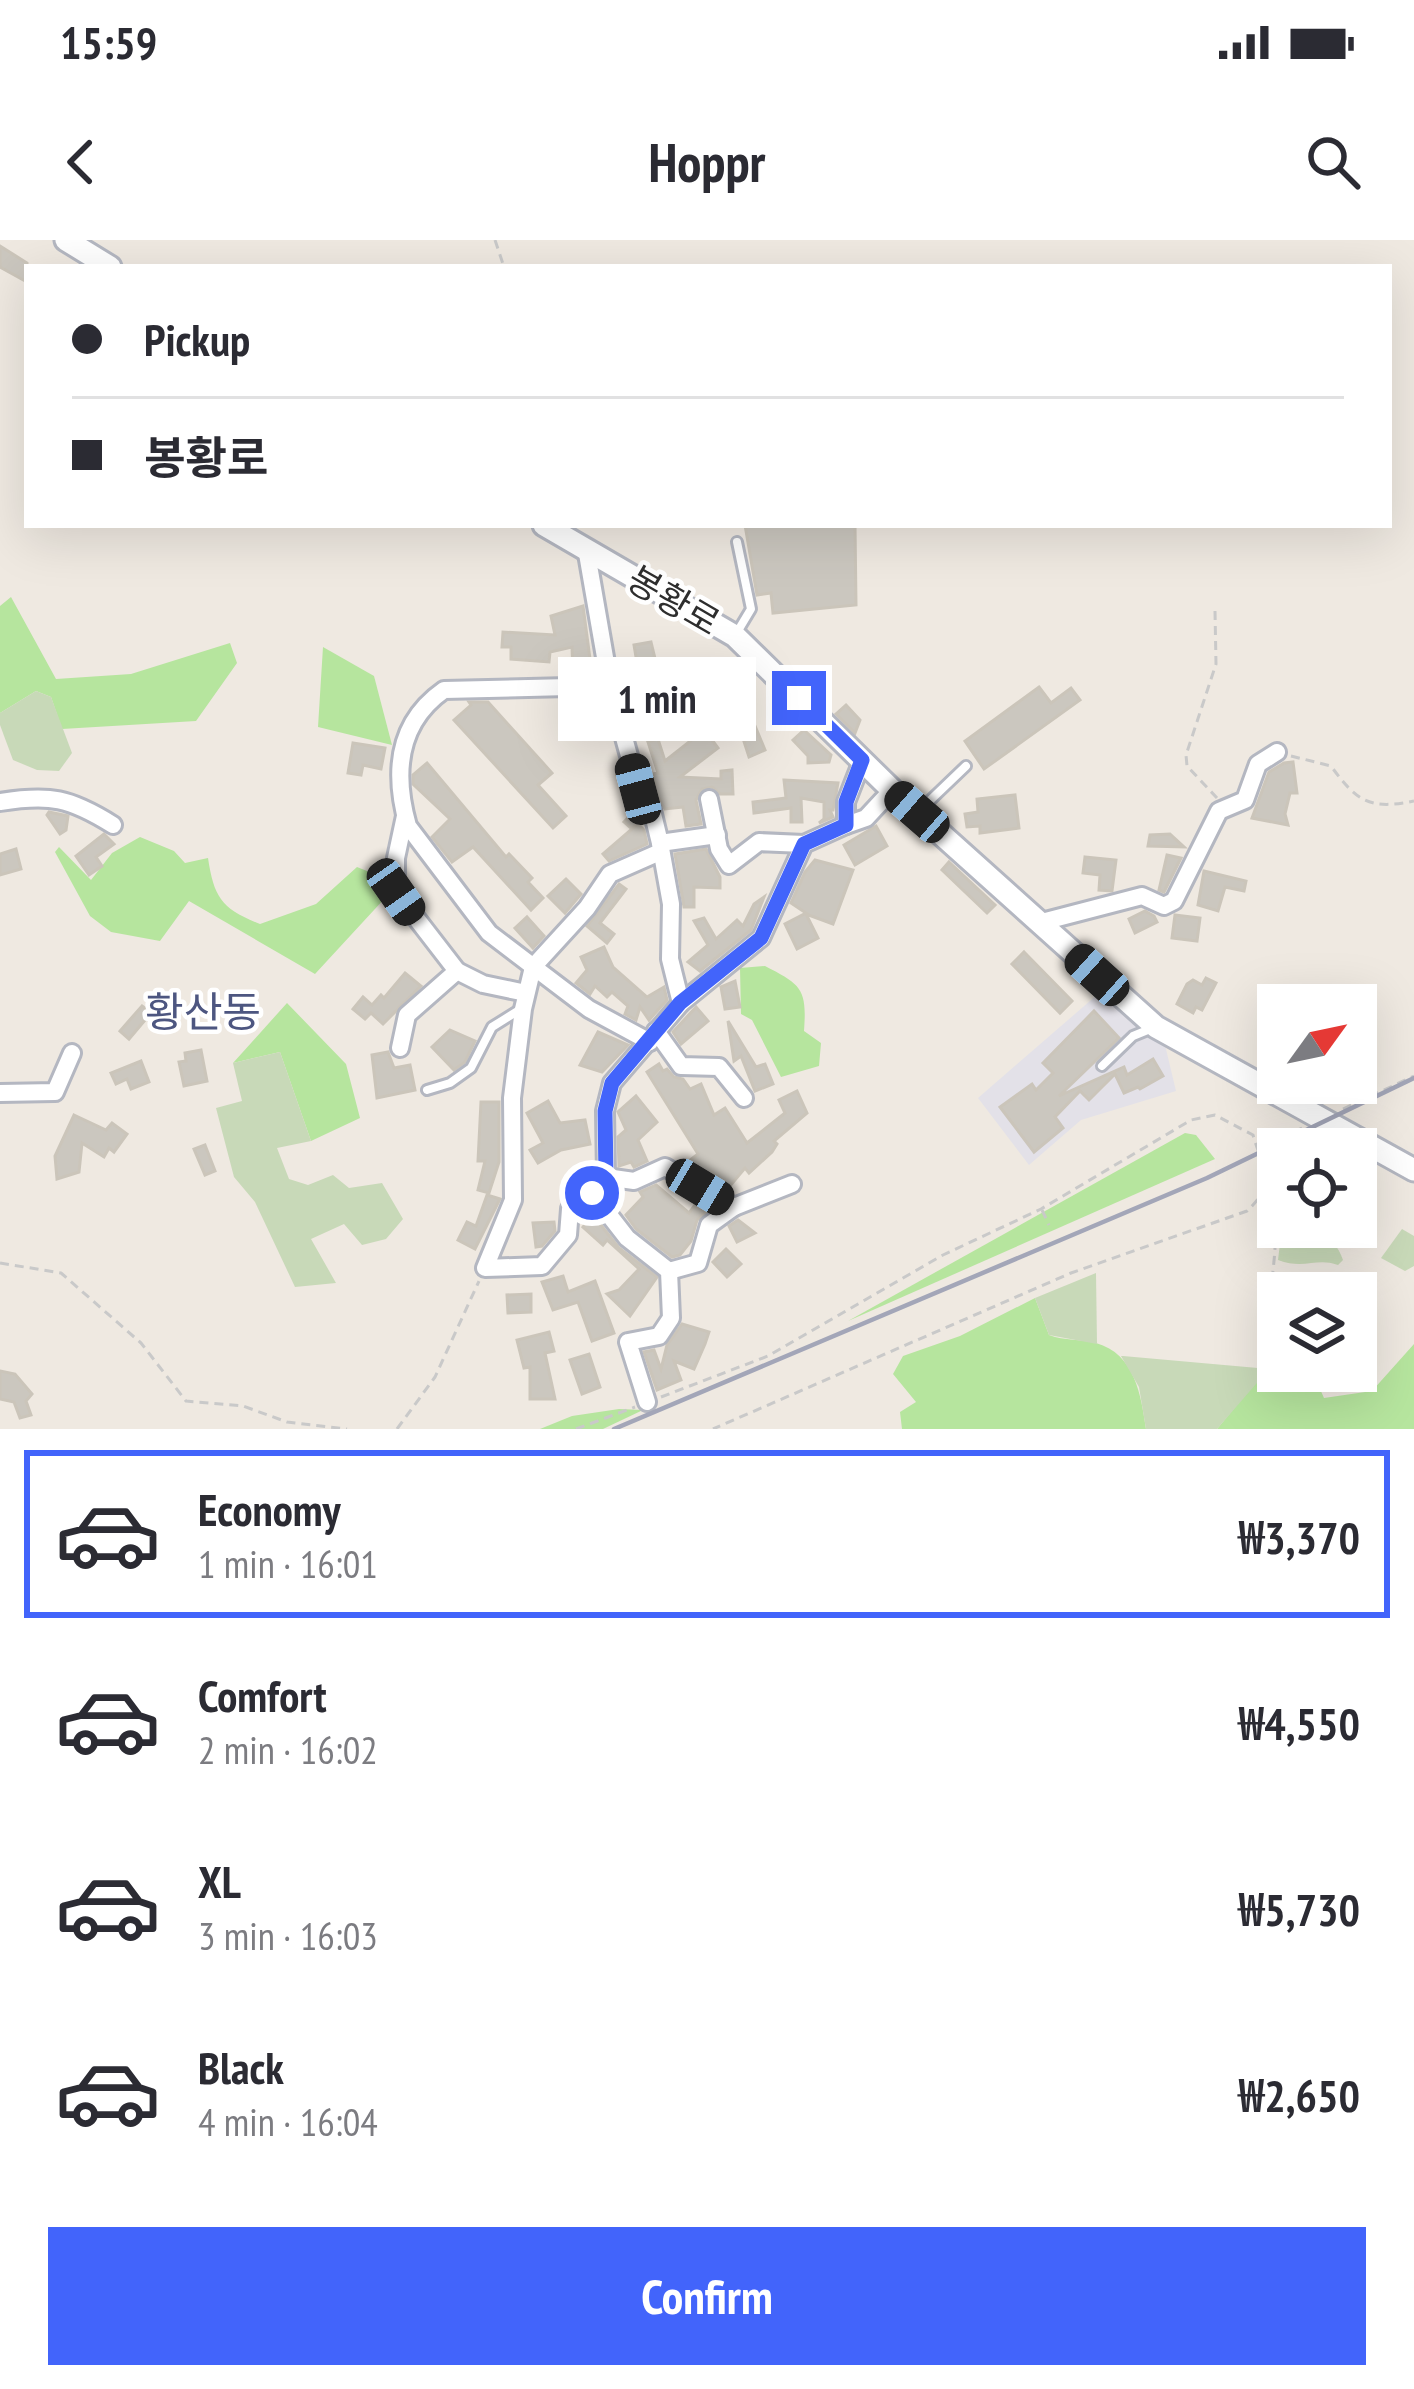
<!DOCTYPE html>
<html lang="en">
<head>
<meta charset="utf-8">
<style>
  body { margin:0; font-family:"PT Sans Narrow","Noto Sans KR",sans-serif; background:#f2f2f3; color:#2b2b33; height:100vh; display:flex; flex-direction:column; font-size:45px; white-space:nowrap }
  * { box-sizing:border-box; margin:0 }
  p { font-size:39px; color:#7c7c81 }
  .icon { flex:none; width:66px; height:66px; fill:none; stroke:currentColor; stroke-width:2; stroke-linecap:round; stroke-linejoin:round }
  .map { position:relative; height:1189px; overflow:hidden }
  .drawer { display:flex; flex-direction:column; background:#fff; flex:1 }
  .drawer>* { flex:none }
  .banner { position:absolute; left:24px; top:24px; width:1368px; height:264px; border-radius:0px; box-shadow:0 12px 48px #0002; display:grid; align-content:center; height:264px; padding:0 48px; background:#fff }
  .needle { width:78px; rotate:57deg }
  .fabs { position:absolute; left:1257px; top:744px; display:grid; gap:24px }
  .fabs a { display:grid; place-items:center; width:120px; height:120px; border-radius:0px; background:#fff; box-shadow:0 12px 48px #0002; font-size:60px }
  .end { position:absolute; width:54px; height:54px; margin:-27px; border:15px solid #4264fb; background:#fff; box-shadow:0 0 0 6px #fff }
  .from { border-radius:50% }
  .bubble { position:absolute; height:84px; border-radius:0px; background:#fff; box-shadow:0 12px 48px #0002; font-size:39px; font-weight:600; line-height:84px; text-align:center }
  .car { position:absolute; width:36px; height:72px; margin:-36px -18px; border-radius:15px; box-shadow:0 0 9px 3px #0007; background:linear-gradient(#222 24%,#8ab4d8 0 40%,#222 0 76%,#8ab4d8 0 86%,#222 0) }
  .banner b { display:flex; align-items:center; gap:42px; height:114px; font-size:45px }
  .banner b+b { border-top:3px solid #e1e1e2 }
  .banner i { width:30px; height:30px; background:#2b2b33 }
  ul { padding:21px 0 0; list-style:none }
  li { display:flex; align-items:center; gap:36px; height:168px; margin:0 24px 18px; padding:0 24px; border:6px solid transparent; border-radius:0px }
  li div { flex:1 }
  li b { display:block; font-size:45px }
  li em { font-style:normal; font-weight:600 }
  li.selected { border-color:#4264fb }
  li>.icon { width:108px; height:108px; stroke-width:1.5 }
  .action { display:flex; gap:24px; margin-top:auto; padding:24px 48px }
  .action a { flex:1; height:138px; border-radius:0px; background:#4264fb; color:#fff; font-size:48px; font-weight:600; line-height:138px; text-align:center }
  .status { display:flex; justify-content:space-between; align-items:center; height:84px; padding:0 60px; background:#fff; direction:ltr }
  .status svg { height:33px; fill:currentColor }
  header { display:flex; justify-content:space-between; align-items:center; height:156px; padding:0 48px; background:#fff; font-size:54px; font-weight:600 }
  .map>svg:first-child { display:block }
  .industrial { fill:#e3e1e8 }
  .green { fill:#b6e59e }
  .cemetery { fill:#c8d9b8 }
  .building { fill:#cbc7bf; stroke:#cbc5ba; stroke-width:3 }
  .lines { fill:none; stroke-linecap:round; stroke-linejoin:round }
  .service-casing { stroke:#b4b7c1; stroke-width:14 }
  .minor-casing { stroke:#b4b7c1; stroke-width:22 }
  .tertiary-casing { stroke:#b4b7c1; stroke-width:27 }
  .path { stroke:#c9c9c9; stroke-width:3; stroke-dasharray:9 6; stroke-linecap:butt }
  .service { stroke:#fff; stroke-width:8 }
  .minor { stroke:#fff; stroke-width:16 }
  .tertiary { stroke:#fff; stroke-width:21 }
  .rail { stroke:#a3a6b8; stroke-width:4.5 }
  .route { stroke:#4264fb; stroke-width:15 }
  .labels { text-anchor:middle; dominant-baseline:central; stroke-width:9; stroke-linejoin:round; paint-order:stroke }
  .street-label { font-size:36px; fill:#2e2e2e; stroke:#fff }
  .quarter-label { font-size:42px; fill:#4d5680; stroke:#fff }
</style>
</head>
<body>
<div class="status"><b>15:59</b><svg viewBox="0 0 49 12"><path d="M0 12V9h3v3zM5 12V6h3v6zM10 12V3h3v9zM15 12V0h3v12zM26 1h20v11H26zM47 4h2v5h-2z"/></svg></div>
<header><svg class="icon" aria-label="back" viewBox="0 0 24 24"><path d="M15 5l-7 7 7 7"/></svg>Hoppr<svg class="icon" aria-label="search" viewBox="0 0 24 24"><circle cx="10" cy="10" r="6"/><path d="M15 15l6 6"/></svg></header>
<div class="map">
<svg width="1414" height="1189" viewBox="0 0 1414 1189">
  <rect width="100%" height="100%" fill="#efe9e1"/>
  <polygon class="industrial" points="1098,754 1165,805 1176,851 1081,880 1029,925 978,858"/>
  <g class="green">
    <polygon points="11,357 56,439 131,434 230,403 237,423 196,481 62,489 51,457 36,451 0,473 0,366"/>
    <polygon points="323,407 374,436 392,505 318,487"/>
    <path d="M140,597L174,611L185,623L208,618C214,658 222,669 260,684L316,664L357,627L387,639L386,657L315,734L189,661L160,701L111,692L90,676L55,612L59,607L91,640L112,613Z"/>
    <path d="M765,726C802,745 807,749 804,791L821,803L819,826L781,837L752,780L741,774L740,728Z"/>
    <polygon points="287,763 346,824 360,878 311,901 280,812 233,823"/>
    <polygon points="1185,893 1196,895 1215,919 848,1081"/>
    <path d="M1035,1058L1049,1095C1065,1101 1081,1099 1096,1103C1135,1114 1141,1155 1146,1189H902L900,1172L916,1162L893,1134L903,1116L960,1096Z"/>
    <polygon points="1414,1104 1414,1189 1217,1189 1255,1143 1278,1123 1278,1131 1312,1131 1324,1158 1372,1151"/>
    <polygon points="619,1169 643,1170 603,1189 540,1189 572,1176"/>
  </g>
  <g class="cemetery">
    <polygon points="36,451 51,457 72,513 59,531 37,530 13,520 0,485 0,473"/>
    <polygon points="280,812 311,901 277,908 289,939 308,945 333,935 349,948 382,943 403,979 386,999 362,1005 344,984 311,999 336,1043 295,1047 255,962 234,937 216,868 242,861 233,823"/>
    <path d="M1282,987C1309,990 1334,991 1343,1020L1338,1025C1316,1017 1305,1030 1278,1020Z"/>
    <polygon points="1402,989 1414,996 1414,1026 1405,1031 1381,1018"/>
    <polygon points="1096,1033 1097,1104 1049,1095 1035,1058"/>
    <polygon points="1121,1116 1123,1116 1269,1129 1217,1189 1146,1189 1139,1147"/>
  </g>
  <g class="building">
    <polygon points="0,6 27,23 27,42 0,27"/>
    <polygon points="745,285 855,285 856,365 773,373 771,353 757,355"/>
    <polygon points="583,366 592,434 573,434 572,407 550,412 549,422 511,419 511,407 502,407 503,392 555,395 551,376"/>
    <polygon points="651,402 661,443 640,449 632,424 637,423 634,405"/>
    <polygon points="1039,447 1051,463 1071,448 1080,460 984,529 965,501"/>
    <polygon points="488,462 552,533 538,545 566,576 553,588 454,480 471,465 469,462"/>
    <polygon points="846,465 860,480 855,493 836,474"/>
    <polygon points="717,480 725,493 712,500 718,508 680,537 721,539 721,531 732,530 733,554 720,554 712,547 702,549 696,560 701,584 686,586 683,567 665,569 656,553 653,534 658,533 648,502 658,499 665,521"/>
    <polygon points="753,481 765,510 749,517 739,486"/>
    <polygon points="804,490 831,515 829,522 808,523 808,516 793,500"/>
    <polygon points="353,503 385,508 381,529 363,525 361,535 348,533"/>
    <polygon points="1293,522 1297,553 1290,553 1285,574 1288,585 1252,578 1269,532 1284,523"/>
    <polygon points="427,523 506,617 509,614 532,638 528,642 543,658 531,670 473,607 452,622 432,597 450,579 413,544 413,535"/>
    <polygon points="784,540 838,543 833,570 830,570 833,577 819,583 824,579 824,562 801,558 802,582 791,582 791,568 754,573 753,562 786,558"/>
    <polygon points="1015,555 1019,588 980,593 980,586 967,587 965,574 978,572 977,559"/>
    <polygon points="636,569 641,579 633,588 638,584 644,590 647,604 609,621 603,614 632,589 624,582"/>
    <polygon points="49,572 68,576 66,590 60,594 47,575"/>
    <polygon points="876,586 887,606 855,625 844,605"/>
    <polygon points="104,594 114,604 96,617 102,626 89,635 76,616"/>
    <polygon points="1170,594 1184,607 1148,606 1150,595"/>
    <polygon points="16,609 21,629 0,635 0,614"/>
    <polygon points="706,609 720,637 720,648 694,647 694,667 684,667 675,614"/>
    <polygon points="1167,615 1181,618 1164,652 1159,650"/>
    <polygon points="1085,617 1116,620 1112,651 1099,650 1100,635 1083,633"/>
    <polygon points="815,620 853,630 833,684 806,674 818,698 797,709 785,684 806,673 791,663 805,632"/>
    <polygon points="949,622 995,665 987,673 942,630"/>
    <polygon points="1204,631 1246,641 1244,651 1225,647 1218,671 1198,665"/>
    <polygon points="566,639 581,654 565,673 548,656"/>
    <polygon points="619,644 626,649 600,683 614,694 607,703 587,686"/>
    <polygon points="764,657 751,690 700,731 688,722 708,705 694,681 704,678 716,699 737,680 743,686 754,664"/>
    <polygon points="1145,671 1154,676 1157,682 1135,693 1129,679"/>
    <polygon points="1175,675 1200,678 1197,701 1172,698"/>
    <polygon points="527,677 544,696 533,708 515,688"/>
    <polygon points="604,707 613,727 647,757 664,747 667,760 649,780 640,767 636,780 625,774 628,766 612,752 607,757 595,746 590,754 576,743 587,730 581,717"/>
    <polygon points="1024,712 1072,761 1060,773 1012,724"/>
    <polygon points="405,733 421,746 383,784 371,773 365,779 353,769 363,757 372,765 381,755 384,758"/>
    <polygon points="1206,738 1216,743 1202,770 1196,767 1193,773 1177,764 1187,744 1193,740 1202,745"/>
    <polygon points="735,741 740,767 725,769 721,747"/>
    <polygon points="142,766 151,773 129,799 120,791"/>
    <polygon points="696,767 708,781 681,804 673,792"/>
    <polygon points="1094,771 1119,798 1059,856 1124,827 1127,835 1153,819 1163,836 1140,849 1138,847 1124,853 1115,834 1089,860 1080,851 1055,877 1063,888 1034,912 1000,867 1032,844 1036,850 1053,833 1043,823"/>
    <polygon points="728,781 756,827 765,824 773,844 755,851 741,816 734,821"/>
    <polygon points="450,790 475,801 465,822 454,830 432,807"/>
    <polygon points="598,792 628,805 602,832 580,825"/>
    <polygon points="201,810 207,841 184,846 179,822 186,821 185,813"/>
    <polygon points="388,812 394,828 410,825 415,850 377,858 372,815"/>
    <polygon points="141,821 149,842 131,849 127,839 116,844 111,833"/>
    <polygon points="659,824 663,831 667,829 674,837 683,839 690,849 701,844 714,875 725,868 747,903 785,873 779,860 797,851 807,873 774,901 777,904 772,912 749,933 745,928 729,947 712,932 708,937 685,924 698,914 647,832"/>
    <polygon points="636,856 657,882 638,900 647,921 634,927 631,922 619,926 618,897 626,890 618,872"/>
    <polygon points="548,861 560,883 585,880 590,904 561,910 538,923 530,910 543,903 527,873"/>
    <polygon points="481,862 499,862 499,922 489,953 478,950 485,921 478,921"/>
    <polygon points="74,875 106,890 112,883 127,894 114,912 109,908 104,917 82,903 79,932 57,939 55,916"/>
    <polygon points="205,905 215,931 205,935 194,909"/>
    <polygon points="656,945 689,973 698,961 711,968 697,980 691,1001 680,1015 672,1017 636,989 626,975 643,957 640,952"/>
    <polygon points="487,955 500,959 475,1009 458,1000 467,982 476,986"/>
    <polygon points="593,975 619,1008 657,1037 630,1076 607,1054 619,1050 639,1029 607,1000 603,1005 583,987"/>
    <polygon points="738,980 755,993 737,1002 729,986"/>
    <polygon points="554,982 555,991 542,1006 536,1007 533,983"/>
    <polygon points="726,1009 741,1024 727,1037 713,1022"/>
    <polygon points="563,1036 568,1052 595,1041 614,1093 592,1101 578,1062 553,1070 542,1042"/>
    <polygon points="531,1054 531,1072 508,1073 507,1055"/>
    <polygon points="682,1084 709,1092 705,1104 694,1129 674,1121 681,1140 657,1150 644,1112 654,1110 661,1129 667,1105"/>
    <polygon points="549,1092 554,1111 545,1113 555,1159 530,1159 530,1127 524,1128 517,1100"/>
    <polygon points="589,1114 600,1147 582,1154 570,1120"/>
    <polygon points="0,1131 15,1134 32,1154 26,1161 31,1175 20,1178 14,1162 0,1159"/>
  </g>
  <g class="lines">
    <defs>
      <g id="service">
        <polyline points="736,394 751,369 737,302"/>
        <polyline points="919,571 966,526"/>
        <polyline points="1102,826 1133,796 1155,787"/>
        <polyline points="427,850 450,843 471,828 492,787 521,769"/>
      </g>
      <g id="minor">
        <polyline points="586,308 610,446 638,549 652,570 660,603 671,664 670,719 681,763"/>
        <path d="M610,446L444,450C397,483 393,533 408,586L489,693L589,769L650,802"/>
        <polyline points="709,559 719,609 729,625 759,602 804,604"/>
        <path d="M0,562C50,554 70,558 113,585"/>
        <polyline points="405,576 396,618 396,652 457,731"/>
        <polyline points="846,585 866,578 892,550"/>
        <polyline points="660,603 717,595"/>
        <polyline points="1038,683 1142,656 1164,666 1174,661 1219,571 1245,560 1258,524 1277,512"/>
        <polyline points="656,791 681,826 719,827 744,858"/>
        <polyline points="400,808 407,775 457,731 483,744 526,753"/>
        <polyline points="0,853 55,852 72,813"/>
        <polyline points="606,937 634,941 665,927 734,967 792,944"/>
        <polyline points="592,953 570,969 568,995 542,1026 485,1028 513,960 512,858 523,769 533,727 587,668 610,634 660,612"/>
        <polyline points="669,1031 698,1023 709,985 734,967"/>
        <polyline points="647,1162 628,1102 659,1096 671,1078 669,1031 627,998 592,953 606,937 605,871 612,843 681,763 761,698 804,604 846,585 846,562 862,521"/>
      </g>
      <g id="tertiary">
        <polyline points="66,0 110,27"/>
        <polyline points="544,285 735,396 892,550 1156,787 1414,930"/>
      </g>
    </defs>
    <use href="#service" class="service-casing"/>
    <use href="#minor" class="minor-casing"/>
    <use href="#tertiary" class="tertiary-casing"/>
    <g class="path">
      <polyline points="495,0 504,27"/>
      <polyline points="1215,371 1216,424 1186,515 1187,526 1217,558"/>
      <path d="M1291,516L1331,526C1357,562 1370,570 1414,561"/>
      <polyline points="1343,869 1414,836"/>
      <polyline points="1260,916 1277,900 1302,888"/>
      <path d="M1264,958C1291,1000 1258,1049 1278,1093"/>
      <polyline points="1042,970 1049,985"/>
      <polyline points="0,1023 61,1033 141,1103 186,1161 243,1166 287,1182 347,1189"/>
      <path d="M661,1157L768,1116L943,1015L1041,969L1191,880L1215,875L1253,895C1263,930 1278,942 1247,971L1071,1033L713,1189"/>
      <polyline points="397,1189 435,1137 479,1041"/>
      <polyline points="576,1189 635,1167"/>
    </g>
    <use href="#service" class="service"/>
    <use href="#minor" class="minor"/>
    <use href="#tertiary" class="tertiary"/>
    <polyline class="rail" points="614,1189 1207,938 1414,838"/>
  </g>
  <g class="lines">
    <polyline class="route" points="592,953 606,937 605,871 612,843 680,763 761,698 804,604 846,585 846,562 862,520 799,458"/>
  </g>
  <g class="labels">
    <g class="street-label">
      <text transform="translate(674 360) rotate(30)">봉황로</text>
    </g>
    <g class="quarter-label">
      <text x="203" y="771">황산동</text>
    </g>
  </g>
</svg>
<div class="fabs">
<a><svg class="needle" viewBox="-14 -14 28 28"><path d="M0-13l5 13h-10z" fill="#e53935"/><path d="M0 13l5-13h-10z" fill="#7c7c81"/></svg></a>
<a><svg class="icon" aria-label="locate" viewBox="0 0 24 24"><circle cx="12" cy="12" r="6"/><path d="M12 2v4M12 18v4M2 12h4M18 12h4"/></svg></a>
<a><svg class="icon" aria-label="layers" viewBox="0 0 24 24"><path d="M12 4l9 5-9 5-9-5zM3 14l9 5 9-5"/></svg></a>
</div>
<i class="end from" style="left:592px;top:953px"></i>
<i class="end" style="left:799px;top:458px"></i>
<div class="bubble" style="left:558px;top:417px;width:198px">1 min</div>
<i class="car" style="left:638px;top:549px;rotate:345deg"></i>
<i class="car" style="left:917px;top:572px;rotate:311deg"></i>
<i class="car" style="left:396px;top:652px;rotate:145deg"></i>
<i class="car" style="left:1097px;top:735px;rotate:312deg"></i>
<i class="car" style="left:700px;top:947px;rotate:121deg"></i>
<div class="banner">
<b><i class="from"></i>Pickup</b>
<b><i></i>봉황로</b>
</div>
</div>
<section class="drawer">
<ul>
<li class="selected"><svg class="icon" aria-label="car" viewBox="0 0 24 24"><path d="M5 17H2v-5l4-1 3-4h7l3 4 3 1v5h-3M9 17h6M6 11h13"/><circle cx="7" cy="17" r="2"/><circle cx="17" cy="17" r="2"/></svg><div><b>Economy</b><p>1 min · 16:01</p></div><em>₩3,370</em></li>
<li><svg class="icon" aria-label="car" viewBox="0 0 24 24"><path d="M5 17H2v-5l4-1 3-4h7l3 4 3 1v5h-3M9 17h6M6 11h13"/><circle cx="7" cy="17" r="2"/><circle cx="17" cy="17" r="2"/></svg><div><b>Comfort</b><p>2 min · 16:02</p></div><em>₩4,550</em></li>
<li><svg class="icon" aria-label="car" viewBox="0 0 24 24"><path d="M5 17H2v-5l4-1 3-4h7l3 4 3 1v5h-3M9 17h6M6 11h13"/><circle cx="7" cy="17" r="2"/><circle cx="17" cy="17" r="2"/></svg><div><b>XL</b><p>3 min · 16:03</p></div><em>₩5,730</em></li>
<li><svg class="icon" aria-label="car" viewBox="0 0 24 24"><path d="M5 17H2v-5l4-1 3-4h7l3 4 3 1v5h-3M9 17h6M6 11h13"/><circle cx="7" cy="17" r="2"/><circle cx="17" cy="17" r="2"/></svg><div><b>Black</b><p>4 min · 16:04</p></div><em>₩2,650</em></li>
</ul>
<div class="action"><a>Confirm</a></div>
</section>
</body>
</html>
